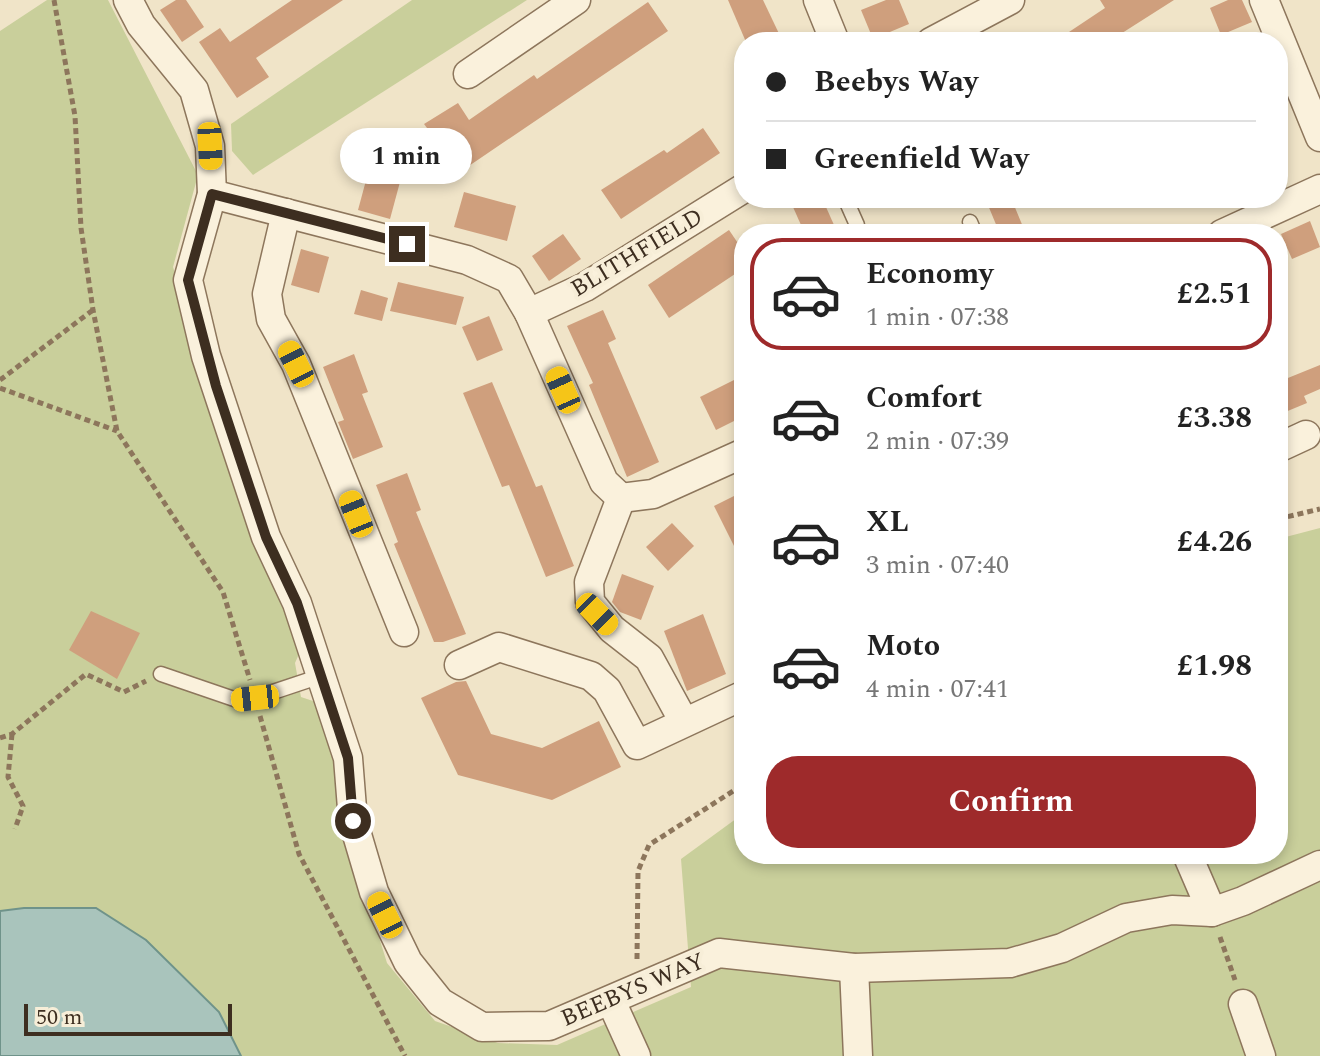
<!DOCTYPE html>
<html lang="en">
<head>
<meta charset="utf-8">
<style>
  body { margin:0; font-family:Spectral,serif; background:#f2f2f2; color:#222; height:100vh; display:flex; flex-direction:column; font-size:30px; white-space:nowrap }
  * { box-sizing:border-box; margin:0 }
  p { font-size:26px; color:#767676 }
  .icon { flex:none; width:44px; height:44px; fill:none; stroke:currentColor; stroke-width:2; stroke-linecap:round; stroke-linejoin:round }
  .map { position:relative; flex:1; overflow:hidden }
  .drawer { position:absolute; left:734px; top:224px; width:554px; height:640px; display:flex; flex-direction:column; background:#fff; border-radius:32px; box-shadow:0 4px 12px #0003 }
  .drawer>* { flex:none }
  .top-card { position:absolute; left:734px; top:32px; width:554px; height:176px; border-radius:32px; box-shadow:0 4px 12px #0003; display:grid; align-content:center; height:176px; padding:0 32px; background:#fff }
  .scale { position:absolute; left:24px; bottom:20px; width:208px; box-sizing:border-box; padding-left:8px; border:4px solid #3d2e20; border-top:0; font-size:22px; line-height:28px; white-space:nowrap; color:#3d2e20; -webkit-text-stroke:6px #f7eed8; paint-order:stroke }
  .end { position:absolute; width:36px; height:36px; margin:-18px; border:10px solid #3d2e20; background:#fff; box-shadow:0 0 0 4px #fff }
  .from { border-radius:50% }
  .bubble { position:absolute; height:56px; border-radius:28px; background:#fff; box-shadow:0 4px 12px #0003; font-size:26px; font-weight:700; line-height:56px; text-align:center }
  .car { position:absolute; width:24px; height:48px; margin:-24px -12px; border-radius:10px; box-shadow:0 0 6px 2px #0007; background:linear-gradient(#f5c518 24%,#345 0 40%,#f5c518 0 76%,#345 0 86%,#f5c518 0) }
  .top-card b { display:flex; align-items:center; gap:28px; height:76px; font-size:30px }
  .top-card b+b { border-top:2px solid #e0e0e0 }
  .top-card i { width:20px; height:20px; background:#222 }
  ul { padding:14px 0 0; list-style:none }
  li { display:flex; align-items:center; gap:24px; height:112px; margin:0 16px 12px; padding:0 16px; border:4px solid transparent; border-radius:32px }
  li div { flex:1 }
  li b { display:block; font-size:30px }
  li em { font-style:normal; font-weight:700 }
  li.on { border-color:#9e2a2b }
  li>.icon { width:72px; height:72px; stroke-width:1.5 }
  .button { display:flex; gap:16px; margin-top:auto; padding:16px 32px }
  .button a { flex:1; height:92px; border-radius:32px; background:#9e2a2b; color:#fff; font-size:32px; font-weight:700; line-height:92px; text-align:center }
  .map>svg:first-child { display:block }
  .green { fill:#c9cf9b }
  .water { fill:#a9c4bc; stroke:#6f938a; stroke-width:2 }
  .building { fill:#cf9f7d }
  .lines { fill:none; stroke-linecap:round; stroke-linejoin:round }
  .lane-casing { stroke:#8d765c; stroke-width:17 }
  .street-casing { stroke:#8d765c; stroke-width:31 }
  .path { stroke:#8d765c; stroke-width:5; stroke-dasharray:6 4; stroke-linecap:butt }
  .lane { stroke:#faf1dc; stroke-width:14 }
  .street { stroke:#faf1dc; stroke-width:28 }
  .route { stroke:#3d2e20; stroke-width:10 }
  .labels { text-anchor:middle; dominant-baseline:central; stroke-width:8; stroke-linejoin:round; paint-order:stroke }
  .street-label { font-size:24px; fill:#3d2e20; stroke:#f7eed8 }
</style>
</head>
<body>
<div class="map">
<svg width="1320" height="1056" viewBox="0 0 1320 1056">
  <rect width="100%" height="100%" fill="#f0e4c8"/>
  <g class="green">
    <polygon points="47,0 108,0 198,175 173,267 259,547 302,647 295,663 301,697 319,703 342,773 346,831 387,963 435,1021 498,1043 557,1045 691,987 681,859 744,813 744,854 1278,854 1278,539 1320,528 1320,1056 0,1056 0,31"/>
    <polygon points="412,0 527,0 253,175 232,151 231,124"/>
  </g>
  <polygon class="water" points="24,908 96,908 146,940 219,1012 241,1056 0,1056 0,911"/>
  <g class="building">
    <polygon points="176,0 186,0 204,27 182,42 160,10"/>
    <polygon points="292,0 343,0 256,58 269,77 237,98 199,42 220,28 230,42"/>
    <polygon points="728,0 763,0 783,42 746,42"/>
    <polygon points="886,0 899,0 909,24 873,39 861,10"/>
    <polygon points="1100,0 1174,0 1108,42 1054,42 1105,8"/>
    <polygon points="1228,0 1242,0 1252,22 1221,35 1210,8"/>
    <polygon points="648,2 668,31 460,172 424,124 458,103 469,120 534,75 537,79"/>
    <polygon points="703,128 720,153 621,219 601,190 664,150 667,153"/>
    <polygon points="368,173 400,182 390,219 358,210"/>
    <polygon points="464,192 516,206 507,241 454,227"/>
    <polygon points="789,198 822,198 838,234 805,234"/>
    <polygon points="985,198 1011,198 1026,234 1000,234"/>
    <polygon points="1310,221 1320,247 1292,259 1281,234"/>
    <polygon points="729,230 744,252 744,268 669,318 648,285"/>
    <polygon points="563,234 581,259 549,281 532,256"/>
    <polygon points="301,249 329,257 319,293 291,285"/>
    <polygon points="398,282 464,297 456,325 390,311"/>
    <polygon points="361,290 388,298 382,321 354,314"/>
    <polygon points="603,310 616,339 608,343 659,462 627,477 589,385 593,383 567,326"/>
    <polygon points="489,316 503,350 477,361 462,327"/>
    <polygon points="354,354 368,392 362,394 383,447 353,459 338,422 344,420 323,367"/>
    <polygon points="1320,365 1320,389 1304,396 1307,403 1278,415 1278,382"/>
    <polygon points="744,375 744,416 716,430 700,397"/>
    <polygon points="492,382 536,487 542,485 574,566 546,577 509,485 502,487 463,393"/>
    <polygon points="407,473 421,510 416,512 466,634 443,642 434,642 394,544 398,542 376,485"/>
    <polygon points="744,491 744,566 714,506"/>
    <polygon points="672,523 694,546 668,571 646,547"/>
    <polygon points="622,574 654,586 641,620 620,612 612,602"/>
    <polygon points="91,611 140,633 117,679 69,650"/>
    <polygon points="703,614 726,674 687,691 664,631"/>
    <polygon points="466,681 491,734 542,748 599,721 621,767 552,800 458,775 421,698 456,682"/>
  </g>
  <g class="lines">
    <defs>
      <g id="lane">
        <polyline points="845,198 857,225"/>
        <polyline points="970,222 975,234"/>
        <polyline points="161,674 237,700 255,698 321,676"/>
      </g>
      <g id="street">
        <polyline points="128,0 141,25 194,90 210,146 212,194 188,280 206,356 266,537 297,603 348,758 353,821 374,892 408,962 440,1002 482,1027 549,1026 719,953 854,968 1010,963 1062,948 1126,918 1172,910 1212,912 1243,901 1320,865"/>
        <polyline points="818,0 835,42"/>
        <polyline points="1264,0 1320,137"/>
        <polyline points="931,42 1010,0"/>
        <polyline points="468,74 576,0"/>
        <polyline points="212,194 467,260 509,279 529,313 604,482 621,498"/>
        <polyline points="286,213 267,294 271,319 296,364 404,632"/>
        <polyline points="1222,234 1320,189"/>
        <polyline points="529,313 585,287 744,188"/>
        <polyline points="1278,448 1306,435"/>
        <polyline points="621,498 589,582 590,602 612,629 649,658 684,722"/>
        <polyline points="621,498 653,494 744,453"/>
        <polyline points="459,665 499,647 591,676 607,690 637,745 744,695"/>
        <polyline points="1187,854 1212,912"/>
        <polyline points="854,968 858,1056"/>
        <polyline points="611,1001 636,1056"/>
        <polyline points="1243,1004 1261,1056"/>
      </g>
    </defs>
    <use href="#lane" class="lane-casing"/>
    <use href="#street" class="street-casing"/>
    <g class="path">
      <polyline points="54,0 75,116 81,228 93,310 117,431 223,592 250,680"/>
      <polyline points="0,380 93,310"/>
      <polyline points="0,388 117,431"/>
      <polyline points="1278,519 1320,509"/>
      <polyline points="260,716 299,854 405,1056"/>
      <polyline points="12,734 8,777 23,806 15,829"/>
      <polyline points="0,738 12,734 86,674 124,692 146,681"/>
      <polyline points="1220,937 1235,980"/>
      <polyline points="637,959 638,871 649,845 744,784"/>
    </g>
    <use href="#lane" class="lane"/>
    <use href="#street" class="street"/>
  </g>
  <g class="lines">
    <polyline class="route" points="353,821 348,758 297,603 266,537 216,386 188,280 212,194 407,244"/>
  </g>
  <g class="labels">
    <g class="street-label">
      <text transform="translate(637 253) rotate(-31)">BLITHFIELD</text>
      <text transform="translate(633 990) rotate(-23)">BEEBYS WAY</text>
    </g>
  </g>
</svg>
<div class="scale">50 m</div>
<i class="end from" style="left:353px;top:821px"></i>
<i class="end" style="left:407px;top:244px"></i>
<div class="bubble" style="left:340px;top:128px;width:132px">1 min</div>
<i class="car" style="left:210px;top:146px;rotate:177deg"></i>
<i class="car" style="left:296px;top:364px;rotate:333deg"></i>
<i class="car" style="left:563px;top:390px;rotate:336deg"></i>
<i class="car" style="left:356px;top:514px;rotate:338deg"></i>
<i class="car" style="left:597px;top:614px;rotate:135deg"></i>
<i class="car" style="left:255px;top:698px;rotate:264deg"></i>
<i class="car" style="left:385px;top:915px;rotate:334deg"></i>
<div class="top-card">
<b><i class="from"></i>Beebys Way</b>
<b><i></i>Greenfield Way</b>
</div>
<section class="drawer">
<ul>
<li class="on"><svg class="icon" aria-label="car" viewBox="0 0 24 24"><path d="M5 17H2v-5l4-1 3-4h7l3 4 3 1v5h-3M9 17h6M6 11h13"/><circle cx="7" cy="17" r="2"/><circle cx="17" cy="17" r="2"/></svg><div><b>Economy</b><p>1 min · 07:38</p></div><em>£2.51</em></li>
<li><svg class="icon" aria-label="car" viewBox="0 0 24 24"><path d="M5 17H2v-5l4-1 3-4h7l3 4 3 1v5h-3M9 17h6M6 11h13"/><circle cx="7" cy="17" r="2"/><circle cx="17" cy="17" r="2"/></svg><div><b>Comfort</b><p>2 min · 07:39</p></div><em>£3.38</em></li>
<li><svg class="icon" aria-label="car" viewBox="0 0 24 24"><path d="M5 17H2v-5l4-1 3-4h7l3 4 3 1v5h-3M9 17h6M6 11h13"/><circle cx="7" cy="17" r="2"/><circle cx="17" cy="17" r="2"/></svg><div><b>XL</b><p>3 min · 07:40</p></div><em>£4.26</em></li>
<li><svg class="icon" aria-label="car" viewBox="0 0 24 24"><path d="M5 17H2v-5l4-1 3-4h7l3 4 3 1v5h-3M9 17h6M6 11h13"/><circle cx="7" cy="17" r="2"/><circle cx="17" cy="17" r="2"/></svg><div><b>Moto</b><p>4 min · 07:41</p></div><em>£1.98</em></li>
</ul>
<div class="button"><a>Confirm</a></div>
</section>
</div>
</body>
</html>
